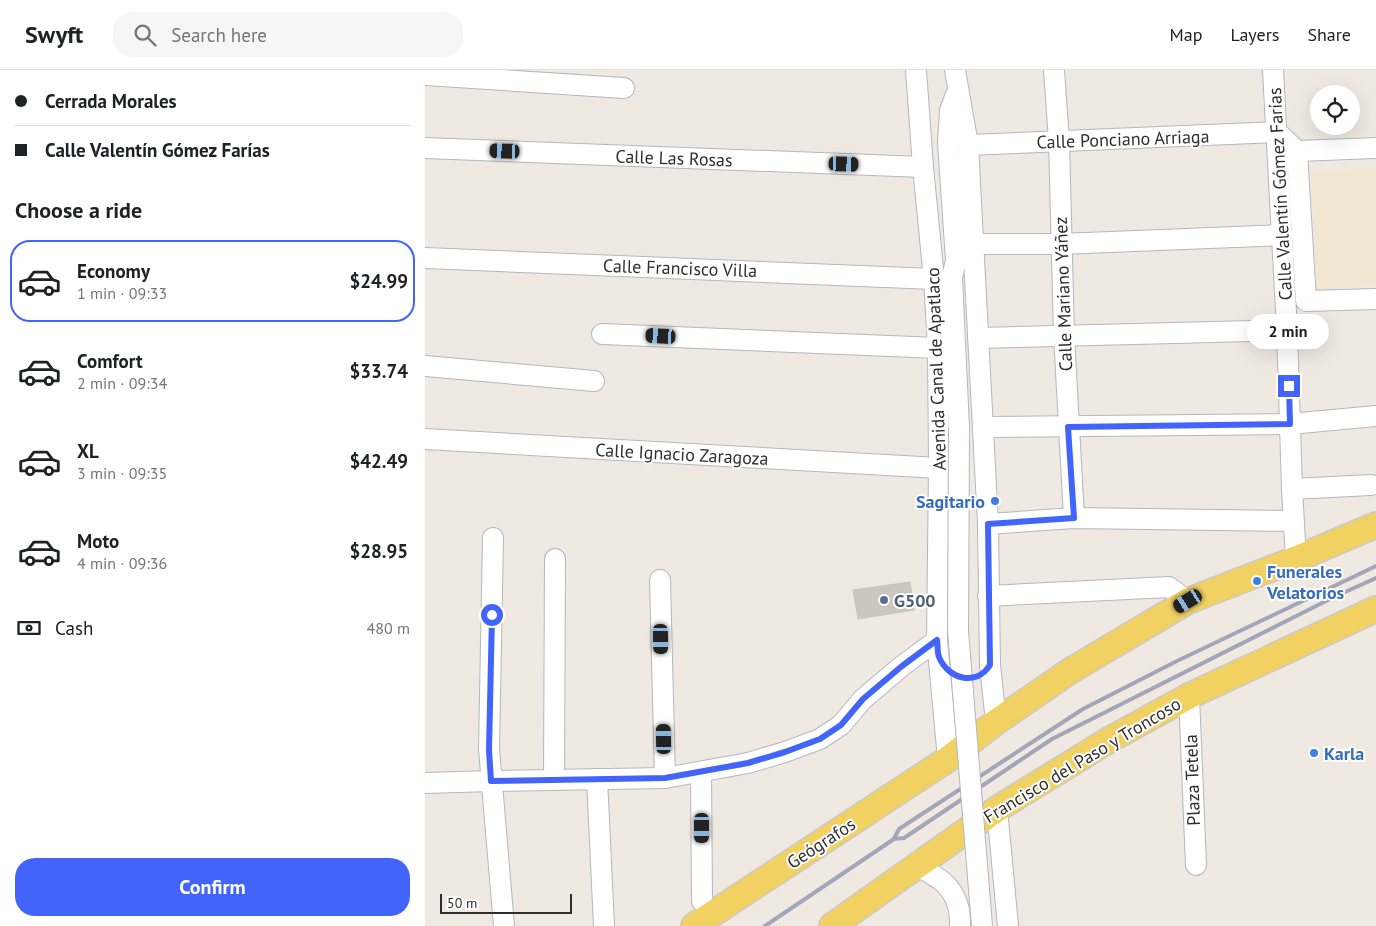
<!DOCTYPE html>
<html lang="en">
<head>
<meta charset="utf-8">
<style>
  body { margin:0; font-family:"PT Sans",sans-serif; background:#f6f6f6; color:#202124; height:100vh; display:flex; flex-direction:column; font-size:19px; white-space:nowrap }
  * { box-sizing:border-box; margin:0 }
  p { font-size:16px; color:#757577 }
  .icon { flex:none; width:28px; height:28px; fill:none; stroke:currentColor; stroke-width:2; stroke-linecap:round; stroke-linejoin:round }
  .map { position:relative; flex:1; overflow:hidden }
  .sheet { display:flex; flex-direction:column; background:#fff; width:425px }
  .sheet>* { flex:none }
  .top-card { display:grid; align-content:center; height:110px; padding:0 15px; background:#fff }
  .tools { position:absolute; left:885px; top:15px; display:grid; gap:10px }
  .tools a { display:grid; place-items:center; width:50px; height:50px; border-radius:50%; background:#fff; box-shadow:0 5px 20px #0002; font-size:25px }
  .scale { position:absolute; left:15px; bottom:12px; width:132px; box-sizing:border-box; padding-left:5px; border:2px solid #2e2e2e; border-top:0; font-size:14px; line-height:18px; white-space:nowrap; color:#2e2e2e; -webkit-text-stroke:4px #fff; paint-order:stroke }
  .end { position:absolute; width:22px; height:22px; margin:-11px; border:6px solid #4264fb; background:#fff; box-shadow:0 0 0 2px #fff }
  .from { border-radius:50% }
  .bubble { position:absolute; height:35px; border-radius:18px; background:#fff; box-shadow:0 5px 20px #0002; font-size:16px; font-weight:800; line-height:35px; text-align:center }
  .car { position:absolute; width:15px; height:30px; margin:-15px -8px; border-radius:6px; box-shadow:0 0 4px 1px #0007; background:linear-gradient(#222 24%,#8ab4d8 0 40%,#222 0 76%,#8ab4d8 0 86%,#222 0) }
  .top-card b { display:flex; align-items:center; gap:18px; height:48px; font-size:19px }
  .top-card b+b { border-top:1px solid #e0e0e0 }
  .top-card i { width:12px; height:12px; background:#202124 }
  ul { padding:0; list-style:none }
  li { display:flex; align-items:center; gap:15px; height:82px; margin:0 10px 8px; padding:0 5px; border:2px solid transparent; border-radius:20px }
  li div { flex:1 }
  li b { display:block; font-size:19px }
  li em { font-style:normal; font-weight:800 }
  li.current { border-color:#4264fb }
  li>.icon { width:45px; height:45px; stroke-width:1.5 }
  h2 { padding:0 15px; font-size:22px; line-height:60px }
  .pay { display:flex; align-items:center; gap:12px; height:55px; padding:0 15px; font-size:19px }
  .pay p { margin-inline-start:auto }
  .cta { display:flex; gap:10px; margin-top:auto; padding:10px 15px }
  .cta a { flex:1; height:58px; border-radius:20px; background:#4264fb; color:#fff; font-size:20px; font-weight:800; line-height:58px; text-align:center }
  header { display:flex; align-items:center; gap:30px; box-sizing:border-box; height:70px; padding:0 25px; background:#fff; border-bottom:1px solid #e0e0e0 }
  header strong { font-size:24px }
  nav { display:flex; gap:28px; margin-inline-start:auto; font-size:18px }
  .search { width:350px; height:45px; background:#f6f6f6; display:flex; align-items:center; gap:12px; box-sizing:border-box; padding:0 18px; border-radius:20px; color:#757577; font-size:19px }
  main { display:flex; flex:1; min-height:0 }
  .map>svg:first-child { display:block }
  .education { fill:#f0e6d1 }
  .building { fill:#cbc7bf; stroke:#cbc5ba }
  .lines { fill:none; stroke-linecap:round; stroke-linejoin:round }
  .minor-casing { stroke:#b4b7c1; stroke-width:22 }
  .major-casing { stroke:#c9c9c9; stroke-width:28 }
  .minor { stroke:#fff; stroke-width:20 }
  .major { stroke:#f2d163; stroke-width:25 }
  .rail { stroke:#a3a6b8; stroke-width:4 }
  .minor-bridge-casing { stroke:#b4b7c1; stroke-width:22; stroke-linecap:butt }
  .minor-bridge { stroke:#fff; stroke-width:20 }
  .route { stroke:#4264fb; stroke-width:6 }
  .shop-dot { fill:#3f7fe0; stroke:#fff; stroke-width:2 }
  .service-dot { fill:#5c6f8a; stroke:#fff; stroke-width:2 }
  .labels { text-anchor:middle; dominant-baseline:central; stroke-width:4; stroke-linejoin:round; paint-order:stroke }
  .street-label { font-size:18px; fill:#2e2e2e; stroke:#fff }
  .shop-label { font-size:18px; font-weight:bold; fill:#366cbe; stroke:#fff; text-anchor:start }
  .service-label { font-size:18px; font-weight:bold; fill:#4e5e75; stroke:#fff; text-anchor:start }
</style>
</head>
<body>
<header>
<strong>Swyft</strong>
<div class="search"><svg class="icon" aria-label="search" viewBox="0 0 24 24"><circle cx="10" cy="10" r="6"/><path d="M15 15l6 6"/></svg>Search here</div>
<nav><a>Map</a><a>Layers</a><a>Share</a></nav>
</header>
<main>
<section class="sheet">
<div class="top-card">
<b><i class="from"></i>Cerrada Morales</b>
<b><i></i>Calle Valentín Gómez Farías</b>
</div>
<h2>Choose a ride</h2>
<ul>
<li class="current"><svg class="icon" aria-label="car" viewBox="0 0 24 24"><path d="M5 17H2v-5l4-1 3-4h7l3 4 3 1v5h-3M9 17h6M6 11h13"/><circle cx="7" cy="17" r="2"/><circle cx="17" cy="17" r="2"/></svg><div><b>Economy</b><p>1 min · 09:33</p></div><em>$24.99</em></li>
<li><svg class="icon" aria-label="car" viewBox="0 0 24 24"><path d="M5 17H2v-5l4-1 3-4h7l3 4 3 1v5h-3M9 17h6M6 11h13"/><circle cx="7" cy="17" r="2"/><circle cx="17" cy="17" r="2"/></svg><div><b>Comfort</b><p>2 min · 09:34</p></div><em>$33.74</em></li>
<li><svg class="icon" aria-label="car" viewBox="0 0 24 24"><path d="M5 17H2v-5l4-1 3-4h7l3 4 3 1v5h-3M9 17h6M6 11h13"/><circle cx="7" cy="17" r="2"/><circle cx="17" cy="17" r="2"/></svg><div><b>XL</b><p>3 min · 09:35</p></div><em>$42.49</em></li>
<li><svg class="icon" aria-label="car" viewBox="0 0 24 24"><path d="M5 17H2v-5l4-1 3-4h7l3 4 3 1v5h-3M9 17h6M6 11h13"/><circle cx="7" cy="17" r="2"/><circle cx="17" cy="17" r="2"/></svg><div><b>Moto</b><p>4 min · 09:36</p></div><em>$28.95</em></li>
</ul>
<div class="pay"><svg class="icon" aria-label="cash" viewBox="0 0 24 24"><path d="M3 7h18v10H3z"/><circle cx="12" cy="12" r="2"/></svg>Cash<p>480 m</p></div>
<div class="cta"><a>Confirm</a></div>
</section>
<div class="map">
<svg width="951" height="856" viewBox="0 0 951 856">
  <rect width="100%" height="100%" fill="#efe9e1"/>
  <polygon class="education" points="951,98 951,215 892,220 886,102"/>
  <polygon class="building" points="485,512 489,540 433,549 428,520"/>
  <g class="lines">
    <defs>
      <g id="minor">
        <polyline points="491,0 498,97 509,209 513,278 514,398 512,570 523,689"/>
        <polyline points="530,0 543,75 563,454 565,595 571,652"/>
        <polyline points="629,0 634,71 639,265 649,448"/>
        <polyline points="848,0 862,260 867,419 871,489"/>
        <polyline points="0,5 199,18"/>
        <polyline points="531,24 525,41 523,72 531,190 527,208 534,358"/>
        <polyline points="543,75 852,62 872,81"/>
        <polyline points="0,78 498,97"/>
        <polyline points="872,81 881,231 951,229"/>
        <polyline points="872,81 951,78"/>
        <polyline points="548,174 636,174 858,165"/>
        <polyline points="0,188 509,209"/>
        <polyline points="177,264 513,278"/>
        <polyline points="553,268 862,260"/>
        <polyline points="0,296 169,311"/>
        <polyline points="558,357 865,354 951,346"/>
        <polyline points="0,369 514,398"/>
        <polyline points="867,419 946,415"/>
        <polyline points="563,454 649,448 868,451"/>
        <polyline points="68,468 64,679 79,856"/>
        <polyline points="235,510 240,708"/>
        <polyline points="563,526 744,517 763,531"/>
        <polyline points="764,626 771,795"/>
        <polyline points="276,702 277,831"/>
        <polyline points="129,709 130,489"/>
        <polyline points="172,709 179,856"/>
        <polyline points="0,713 67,711 240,708 323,693 360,682 395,669 416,655 438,629 477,596 512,570"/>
        <polyline points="572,739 583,856"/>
        <path d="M492,796C511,806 527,814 533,836C535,842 535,850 535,856"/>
      </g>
      <g id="major">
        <polyline points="269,856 523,689 571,652 645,601 763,531 871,489 951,455"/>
        <polyline points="407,856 572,739 684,670 764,626 951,539"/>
      </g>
    </defs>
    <use href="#minor" class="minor-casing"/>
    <use href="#major" class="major-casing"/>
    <use href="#minor" class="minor"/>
    <use href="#major" class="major"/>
    <g class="rail">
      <polyline points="469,769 479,768 627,669 909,527 951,508"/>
      <polyline points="340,856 469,769 474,759 658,639 752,591 951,496"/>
    </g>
    <defs>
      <polyline id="minor-bridge" points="534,358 533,561 557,856"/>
    </defs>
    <use href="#minor-bridge" class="minor-bridge-casing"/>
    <use href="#minor-bridge" class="minor-bridge"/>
  </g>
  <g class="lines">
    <path class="route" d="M67,545L64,680L66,711L240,708L323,693L360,682L395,669L416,655L438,629L477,596L512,570C513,575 512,582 514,587C523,609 551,617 565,595L563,454L649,448L643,357L865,354L864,316"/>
  </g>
  <g class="shop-dot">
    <circle cx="570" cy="431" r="5"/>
    <circle cx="832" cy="511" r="5"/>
    <circle cx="889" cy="683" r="5"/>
  </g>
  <circle class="service-dot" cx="459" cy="530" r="5"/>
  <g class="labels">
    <g class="street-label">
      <text transform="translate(698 69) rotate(-2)">Calle Ponciano Arriaga</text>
      <text transform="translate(249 88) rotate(2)">Calle Las Rosas</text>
      <text transform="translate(855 124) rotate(-93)">Calle Valentín Gómez Farías</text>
      <text transform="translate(255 198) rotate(2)">Calle Francisco Villa</text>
      <text transform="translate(638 224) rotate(-92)">Calle Mariano Yáñez</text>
      <text transform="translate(511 299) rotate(-92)">Avenida Canal de Apatlaco</text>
      <text transform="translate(257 384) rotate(3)">Calle Ignacio Zaragoza</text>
      <text transform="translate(657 690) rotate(-31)">Francisco del Paso y Troncoso</text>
      <text transform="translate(767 710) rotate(-92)">Plaza Tetela</text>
      <text transform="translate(396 773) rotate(-33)">Geógrafos</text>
    </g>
    <g class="shop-label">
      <text x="560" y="431" text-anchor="end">Sagitario</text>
      <text x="842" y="501">Funerales<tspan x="842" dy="21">Velatorios</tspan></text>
      <text x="899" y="683">Karla</text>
    </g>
    <g class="service-label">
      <text x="469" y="530">G500</text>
    </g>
  </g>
</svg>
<div class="tools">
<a><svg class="icon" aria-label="locate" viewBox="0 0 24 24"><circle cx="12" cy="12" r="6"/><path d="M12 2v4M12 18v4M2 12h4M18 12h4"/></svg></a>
</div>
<div class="scale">50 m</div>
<i class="end from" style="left:67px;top:545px"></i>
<i class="end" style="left:864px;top:316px"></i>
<div class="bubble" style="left:822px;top:244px;width:82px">2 min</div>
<i class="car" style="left:80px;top:81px;rotate:272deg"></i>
<i class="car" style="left:419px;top:94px;rotate:92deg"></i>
<i class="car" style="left:236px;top:266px;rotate:273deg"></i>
<i class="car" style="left:763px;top:531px;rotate:239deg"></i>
<i class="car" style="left:236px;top:569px;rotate:179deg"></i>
<i class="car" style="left:239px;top:669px;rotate:359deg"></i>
<i class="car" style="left:277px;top:758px;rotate:180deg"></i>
</div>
</main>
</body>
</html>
